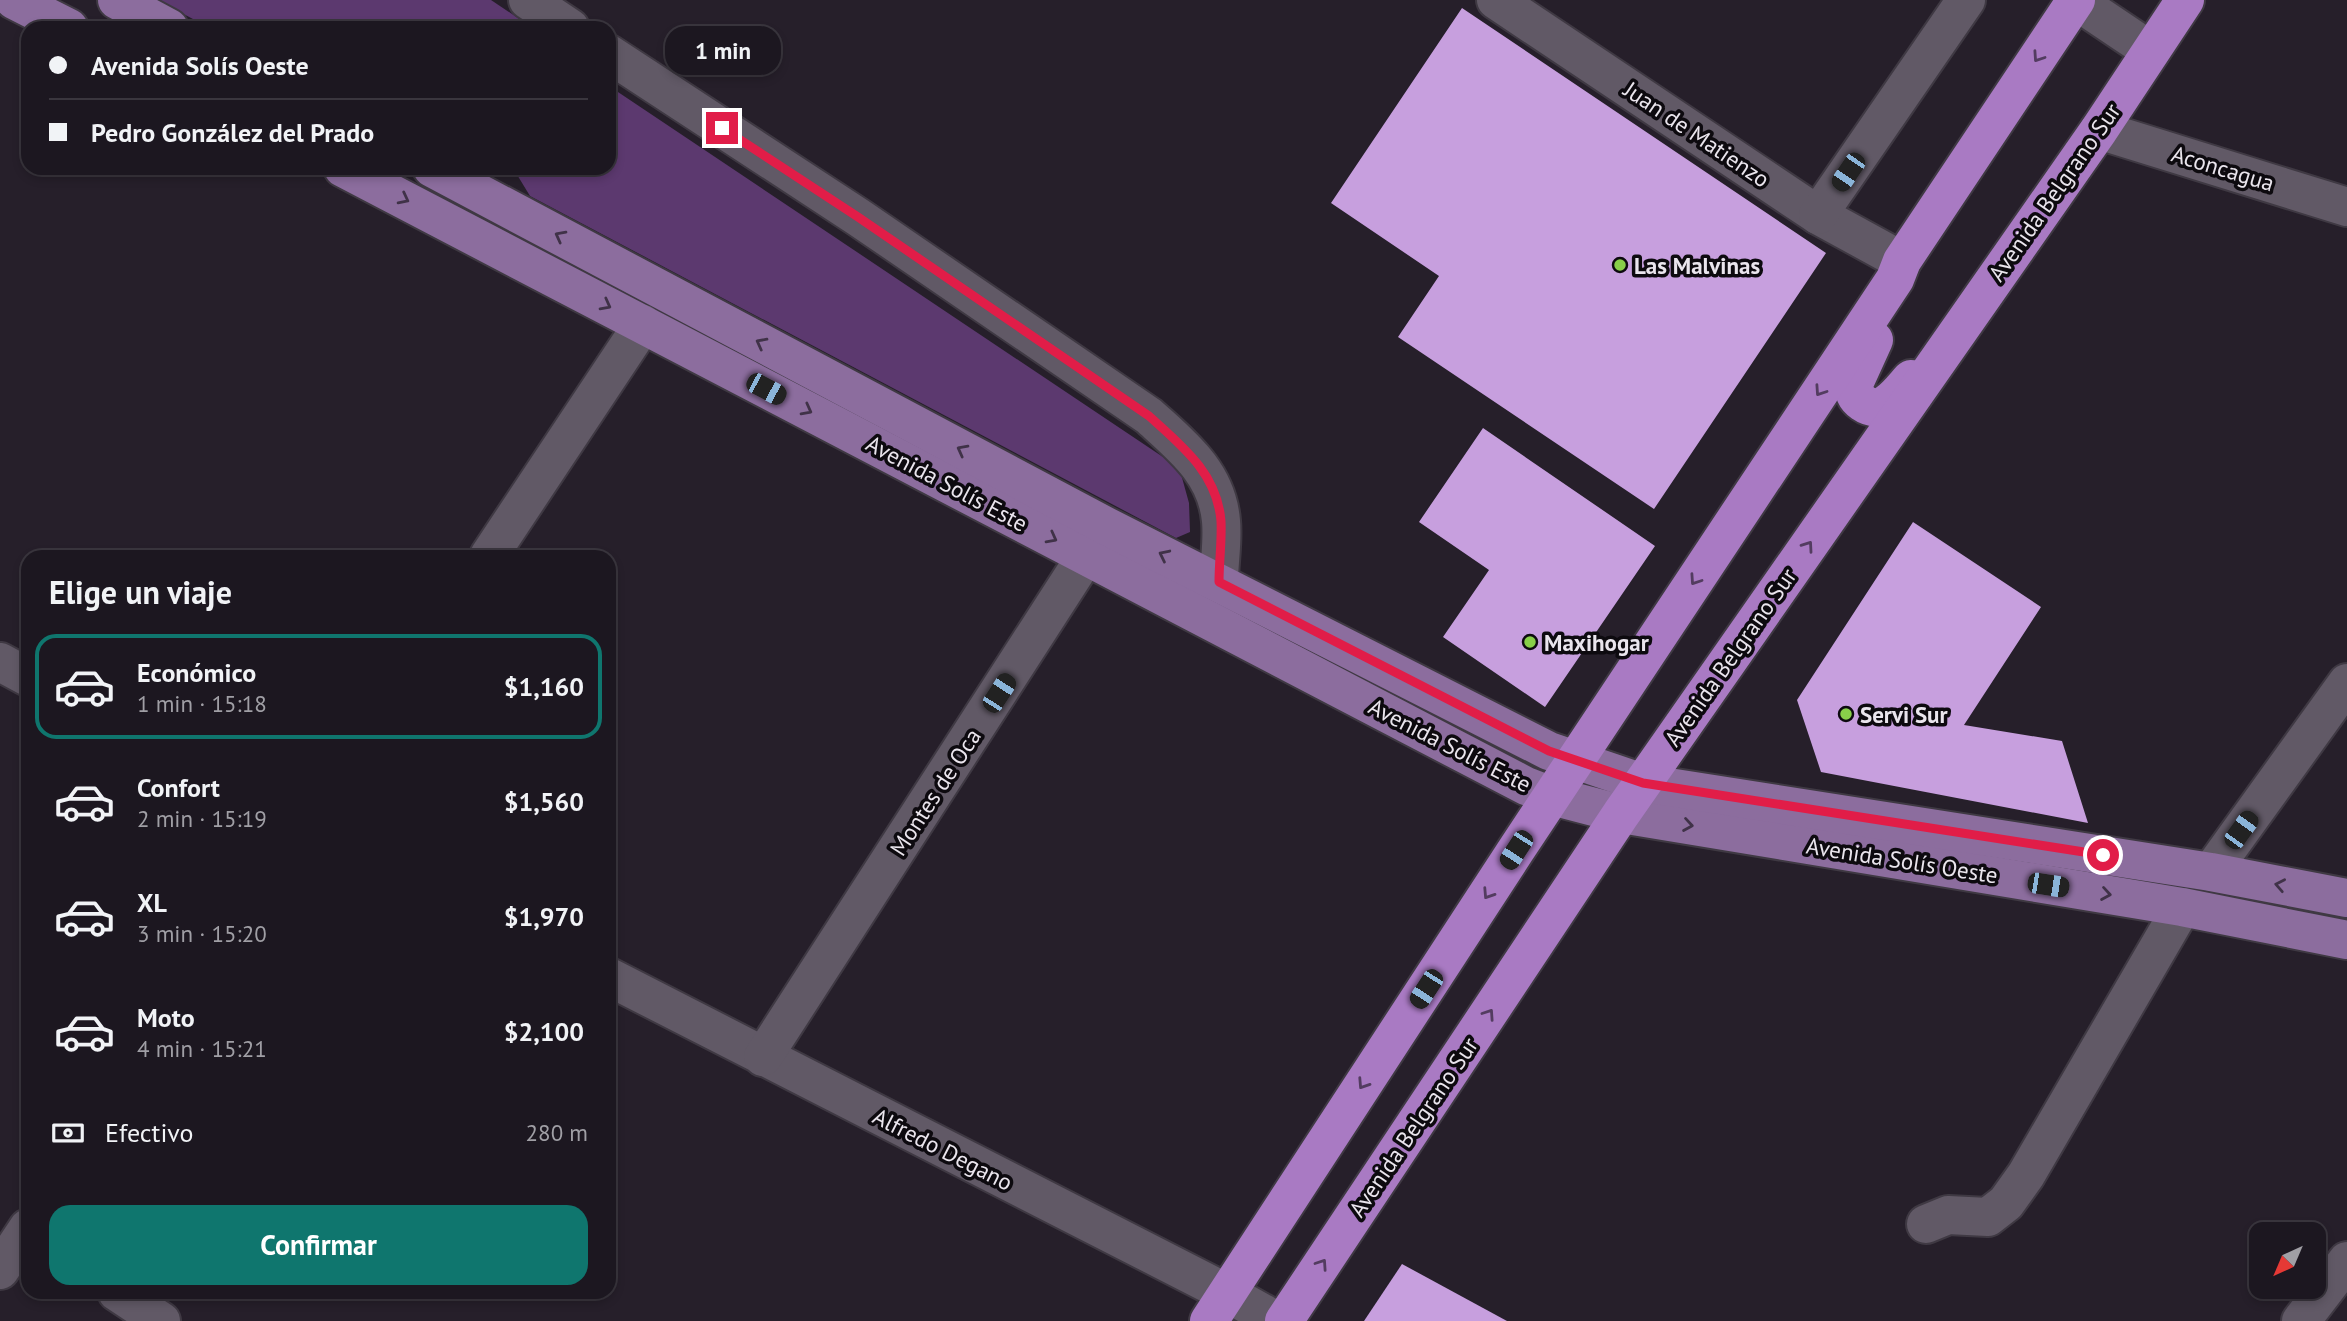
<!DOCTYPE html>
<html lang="es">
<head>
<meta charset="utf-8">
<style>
  body { margin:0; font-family:"PT Sans",sans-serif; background:#29242d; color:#f1f3f6; height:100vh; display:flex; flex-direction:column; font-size:26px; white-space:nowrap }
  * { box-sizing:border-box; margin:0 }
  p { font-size:23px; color:#a09fa5 }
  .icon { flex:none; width:38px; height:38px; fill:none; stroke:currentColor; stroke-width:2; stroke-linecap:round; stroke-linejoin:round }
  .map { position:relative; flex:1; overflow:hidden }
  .side { position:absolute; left:21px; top:550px; width:595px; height:749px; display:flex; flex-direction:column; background:#1c1720; border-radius:21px; box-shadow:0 4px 10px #0003,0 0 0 2px #3a363e }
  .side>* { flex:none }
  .guide { position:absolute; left:21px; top:21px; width:595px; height:154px; border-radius:21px; box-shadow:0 4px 10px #0003,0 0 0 2px #3a363e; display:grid; align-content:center; height:154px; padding:0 28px; background:#1c1720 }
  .needle { width:46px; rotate:224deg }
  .tools { position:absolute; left:2249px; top:1222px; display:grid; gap:14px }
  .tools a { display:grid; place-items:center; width:77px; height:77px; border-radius:14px; background:#1c1720; box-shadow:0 4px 10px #0003,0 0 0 2px #3a363e; font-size:35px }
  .end { position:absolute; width:32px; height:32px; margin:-16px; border:9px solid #e11d48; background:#fff; box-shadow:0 0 0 4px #fff }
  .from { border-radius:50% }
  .bubble { position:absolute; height:49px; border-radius:21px; background:#1c1720; box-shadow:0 4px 10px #0003,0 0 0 2px #3a363e; font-size:23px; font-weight:700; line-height:49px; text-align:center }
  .car { position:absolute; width:21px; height:42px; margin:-21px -10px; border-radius:9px; box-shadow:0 0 5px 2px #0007; background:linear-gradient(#222 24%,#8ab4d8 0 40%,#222 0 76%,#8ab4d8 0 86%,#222 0) }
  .guide b { display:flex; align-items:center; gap:24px; height:66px; font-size:26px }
  .guide b+b { border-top:2px solid #3a363e }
  .guide i { width:18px; height:18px; background:#f1f3f6 }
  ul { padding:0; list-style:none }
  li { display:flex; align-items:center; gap:21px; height:105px; margin:0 14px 10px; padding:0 14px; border:4px solid transparent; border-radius:21px }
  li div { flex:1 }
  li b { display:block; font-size:26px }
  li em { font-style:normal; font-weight:700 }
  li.selected { border-color:#0f766e }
  li>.icon { width:63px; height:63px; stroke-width:1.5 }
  h2 { padding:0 28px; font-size:32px; line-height:84px }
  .pay { display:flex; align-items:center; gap:18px; height:77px; padding:0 28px; font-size:26px }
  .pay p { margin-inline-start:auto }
  .cta { display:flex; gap:14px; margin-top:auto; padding:14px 28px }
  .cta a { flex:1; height:80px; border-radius:21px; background:#0f766e; color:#fff; font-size:28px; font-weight:700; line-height:80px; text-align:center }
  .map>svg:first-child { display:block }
  .green { fill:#5c396f }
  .building { fill:#c79fde }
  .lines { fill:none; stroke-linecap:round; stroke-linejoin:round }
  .minor-casing { stroke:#3f3943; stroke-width:42 }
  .major-casing { stroke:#3f3943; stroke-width:42 }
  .highway-casing { stroke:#3f3943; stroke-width:42 }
  .minor { stroke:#615966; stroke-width:38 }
  .major { stroke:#8c6d9e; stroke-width:38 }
  .highway { stroke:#a97ac3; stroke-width:38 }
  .oneway { stroke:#533c60 }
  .oneway2 { stroke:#403248 }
  .route { stroke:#e11d48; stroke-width:9 }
  .poi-dot { fill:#88cf49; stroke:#0d0a0f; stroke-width:2.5 }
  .labels { text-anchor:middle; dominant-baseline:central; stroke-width:7; stroke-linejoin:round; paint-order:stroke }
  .street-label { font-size:23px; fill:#eae5ed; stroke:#0d0a0f }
  .poi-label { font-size:23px; font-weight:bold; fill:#eae5ed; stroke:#0d0a0f; text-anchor:start }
</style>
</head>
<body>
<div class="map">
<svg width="2347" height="1321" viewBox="0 0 2347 1321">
  <rect width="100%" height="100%" fill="#261f2a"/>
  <g class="green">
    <polygon points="157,0 491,0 521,20 525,28 210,28"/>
    <polygon points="609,86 1166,459 1181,474 1189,503 1190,532 1176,538 530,196 516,173 516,168 609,168"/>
  </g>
  <g class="building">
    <polygon points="1462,8 1826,253 1654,509 1398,337 1439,276 1331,203"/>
    <polygon points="1483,428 1655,546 1545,707 1443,637 1489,570 1419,522"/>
    <polygon points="1913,522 2041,607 1964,725 2062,741 2088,823 1821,772 1797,700"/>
    <polygon points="1402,1264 1507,1321 1364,1321"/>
  </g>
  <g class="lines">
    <defs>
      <g id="minor">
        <polyline points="528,0 570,28"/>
        <polyline points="1496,0 1818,215 1902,261"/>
        <polyline points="2075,0 2151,51"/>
        <path d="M609,54L858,217L1149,416C1182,446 1217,473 1221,521C1223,541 1219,562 1219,582"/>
        <polyline points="2099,130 2347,207"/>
        <polyline points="1818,215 1966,0"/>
        <polyline points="489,556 643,324"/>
        <polyline points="0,662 28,677"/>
        <polyline points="2211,872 2347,683"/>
        <polyline points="609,977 1227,1293 1277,1321"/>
        <polyline points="763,1057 1104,528"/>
        <polyline points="1926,1224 1948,1215 1988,1217 2006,1203 2026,1175 2182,907"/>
        <polyline points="0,1270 28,1228"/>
        <polyline points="117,1292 161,1321"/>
        <polyline points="2301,1321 2347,1261"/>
      </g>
      <g id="major">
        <polyline points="14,0 69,28"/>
        <polyline points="117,0 169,28"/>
        <polyline points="343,168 1526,786 1552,796 1621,814 2182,907 2347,940"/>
        <polyline points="432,168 1106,526 1549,751 1643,783 2211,872 2347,898"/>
      </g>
      <g id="highway">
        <path d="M1874,340L1854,384C1853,392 1856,398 1863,403C1883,417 1899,392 1911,379"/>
        <polyline points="1209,1321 1516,850 1895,279 1902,261 2076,0"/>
        <polyline points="1284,1321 1621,814 2099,130 2185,0"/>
      </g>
    </defs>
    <use href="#minor" class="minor-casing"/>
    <use href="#major" class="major-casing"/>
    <use href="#highway" class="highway-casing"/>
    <use href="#minor" class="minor"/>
    <use href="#major" class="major"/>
    <use href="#highway" class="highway"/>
  </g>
  <defs><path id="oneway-chevron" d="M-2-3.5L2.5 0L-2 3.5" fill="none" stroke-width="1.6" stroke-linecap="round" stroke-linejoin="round" transform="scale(1.75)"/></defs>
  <g class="oneway">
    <use href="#oneway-chevron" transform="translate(2038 57) rotate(124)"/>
    <use href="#oneway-chevron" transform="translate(1820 391) rotate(124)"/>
    <use href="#oneway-chevron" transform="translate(1808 546) rotate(-55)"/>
    <use href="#oneway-chevron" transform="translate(1695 580) rotate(124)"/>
    <use href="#oneway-chevron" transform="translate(1488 894) rotate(123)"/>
    <use href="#oneway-chevron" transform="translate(1489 1014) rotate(-56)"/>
    <use href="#oneway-chevron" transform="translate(1363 1084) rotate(123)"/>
    <use href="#oneway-chevron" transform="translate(1322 1264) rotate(-56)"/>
  </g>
  <g class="oneway2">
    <use href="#oneway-chevron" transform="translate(404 199) rotate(27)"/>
    <use href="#oneway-chevron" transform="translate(560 236) rotate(-152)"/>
    <use href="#oneway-chevron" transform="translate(606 305) rotate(28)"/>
    <use href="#oneway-chevron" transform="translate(761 343) rotate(-152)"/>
    <use href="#oneway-chevron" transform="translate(807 410) rotate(28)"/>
    <use href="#oneway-chevron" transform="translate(962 450) rotate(-152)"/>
    <use href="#oneway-chevron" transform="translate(1052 538) rotate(28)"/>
    <use href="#oneway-chevron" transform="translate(1164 555) rotate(-154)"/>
    <use href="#oneway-chevron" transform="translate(1688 825) rotate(9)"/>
    <use href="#oneway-chevron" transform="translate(2280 885) rotate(-169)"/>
    <use href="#oneway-chevron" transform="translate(2106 894) rotate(9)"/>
  </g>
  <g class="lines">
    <path class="route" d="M722,128L858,217L1149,416C1182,446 1217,473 1221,521C1222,541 1219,562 1219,582L1549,751L1643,783L2103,855"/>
  </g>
  <g class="poi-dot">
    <circle cx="1620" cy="265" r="7"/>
    <circle cx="1530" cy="642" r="7"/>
    <circle cx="1846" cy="714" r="7"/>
  </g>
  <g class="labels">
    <g class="street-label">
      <text transform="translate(1697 134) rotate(34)">Juan de Matienzo</text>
      <text transform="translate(2223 168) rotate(17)">Aconcagua</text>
      <text transform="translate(2054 192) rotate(-55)">Avenida Belgrano Sur</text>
      <text transform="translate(947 483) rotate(28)">Avenida Solís Este</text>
      <text transform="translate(1730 657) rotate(-55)">Avenida Belgrano Sur</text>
      <text transform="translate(1450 745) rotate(27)">Avenida Solís Este</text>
      <text transform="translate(935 792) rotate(-57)">Montes de Oca</text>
      <text transform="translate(1902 860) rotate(9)">Avenida Solís Oeste</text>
      <text transform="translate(1413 1127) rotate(-56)">Avenida Belgrano Sur</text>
      <text transform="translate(943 1149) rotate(27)">Alfredo Degano</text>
    </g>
    <g class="poi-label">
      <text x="1634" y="265">Las Malvinas</text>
      <text x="1544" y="642">Maxihogar</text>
      <text x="1860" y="714">Servi Sur</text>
    </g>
  </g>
</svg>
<div class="tools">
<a><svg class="needle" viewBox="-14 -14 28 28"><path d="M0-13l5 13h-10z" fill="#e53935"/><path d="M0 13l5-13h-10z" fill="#a09fa5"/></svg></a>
</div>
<i class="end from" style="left:2103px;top:855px"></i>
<i class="end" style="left:722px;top:128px"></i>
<div class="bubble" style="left:665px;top:26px;width:116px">1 min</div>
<i class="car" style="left:1848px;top:172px;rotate:214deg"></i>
<i class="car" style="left:766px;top:389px;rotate:118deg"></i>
<i class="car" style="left:999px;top:693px;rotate:33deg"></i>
<i class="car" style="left:2241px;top:830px;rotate:36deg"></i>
<i class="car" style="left:1516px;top:850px;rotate:213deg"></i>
<i class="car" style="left:2048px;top:885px;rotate:99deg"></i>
<i class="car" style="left:1426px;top:989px;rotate:213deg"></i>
<div class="guide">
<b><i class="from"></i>Avenida Solís Oeste</b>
<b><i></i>Pedro González del Prado</b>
</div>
<section class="side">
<h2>Elige un viaje</h2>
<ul>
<li class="selected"><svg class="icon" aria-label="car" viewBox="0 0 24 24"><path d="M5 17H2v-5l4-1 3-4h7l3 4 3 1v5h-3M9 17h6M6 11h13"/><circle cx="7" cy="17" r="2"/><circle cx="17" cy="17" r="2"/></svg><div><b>Económico</b><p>1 min · 15:18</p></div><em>$1,160</em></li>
<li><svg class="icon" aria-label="car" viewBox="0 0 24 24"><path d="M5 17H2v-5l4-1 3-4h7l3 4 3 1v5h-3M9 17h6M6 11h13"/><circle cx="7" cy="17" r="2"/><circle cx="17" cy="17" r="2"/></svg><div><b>Confort</b><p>2 min · 15:19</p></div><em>$1,560</em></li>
<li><svg class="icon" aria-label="car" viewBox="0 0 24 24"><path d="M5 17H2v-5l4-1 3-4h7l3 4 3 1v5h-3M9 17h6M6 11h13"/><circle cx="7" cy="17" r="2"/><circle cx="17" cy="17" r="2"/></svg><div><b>XL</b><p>3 min · 15:20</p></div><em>$1,970</em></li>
<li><svg class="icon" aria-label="car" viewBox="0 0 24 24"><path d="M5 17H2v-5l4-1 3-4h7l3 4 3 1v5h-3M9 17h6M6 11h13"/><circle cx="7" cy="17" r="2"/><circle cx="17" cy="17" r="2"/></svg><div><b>Moto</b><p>4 min · 15:21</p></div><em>$2,100</em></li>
</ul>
<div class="pay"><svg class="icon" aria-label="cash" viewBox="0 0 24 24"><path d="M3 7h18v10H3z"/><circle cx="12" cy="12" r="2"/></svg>Efectivo<p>280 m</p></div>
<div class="cta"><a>Confirmar</a></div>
</section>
</div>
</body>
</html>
